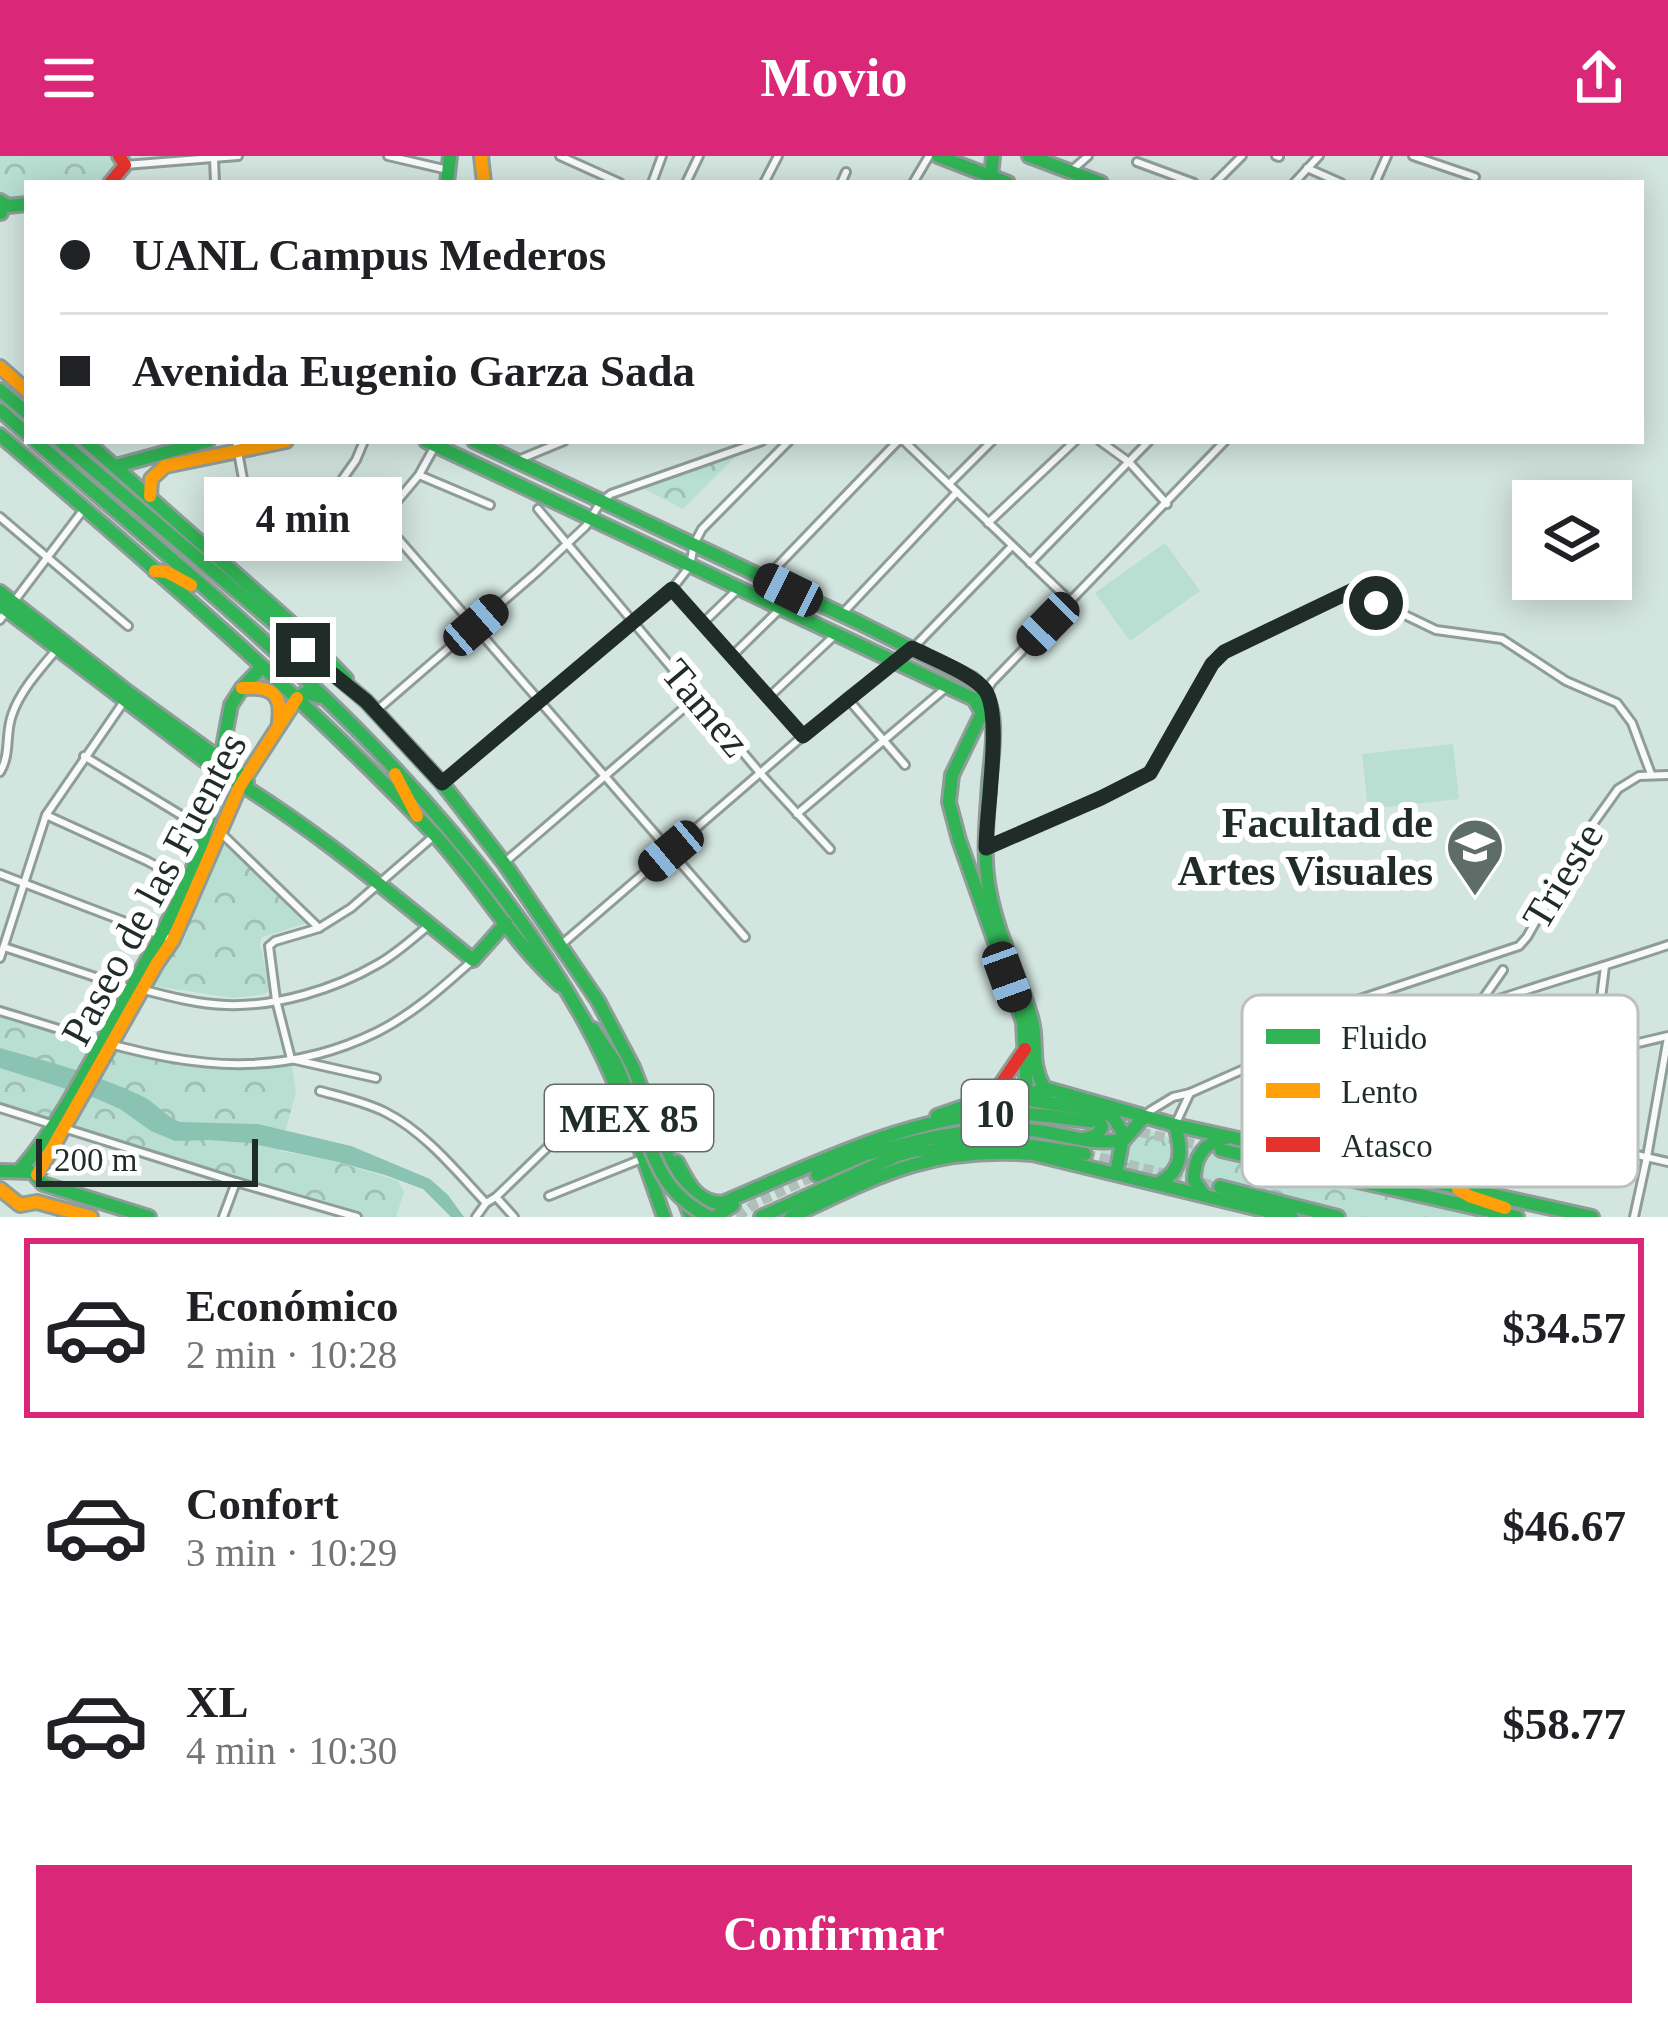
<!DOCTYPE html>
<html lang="es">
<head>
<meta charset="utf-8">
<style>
  body { margin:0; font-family:"Times New Roman",serif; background:#f2f2f2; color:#202124; height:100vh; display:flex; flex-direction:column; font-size:45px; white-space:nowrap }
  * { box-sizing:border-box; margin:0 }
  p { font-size:39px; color:#757577 }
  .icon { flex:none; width:66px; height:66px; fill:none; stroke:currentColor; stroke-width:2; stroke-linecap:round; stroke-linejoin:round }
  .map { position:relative; height:1061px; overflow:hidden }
  .side { display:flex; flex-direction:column; background:#fff; flex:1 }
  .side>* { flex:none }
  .guide { position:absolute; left:24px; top:24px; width:1620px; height:264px; border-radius:0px; box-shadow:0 6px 30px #0003; display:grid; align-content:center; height:264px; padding:0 36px; background:#fff }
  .controls { position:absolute; left:1512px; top:324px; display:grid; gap:24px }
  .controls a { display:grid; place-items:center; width:120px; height:120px; border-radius:0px; background:#fff; box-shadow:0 6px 30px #0003; font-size:60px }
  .scale { position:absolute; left:36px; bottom:30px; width:222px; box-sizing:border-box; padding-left:12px; border:6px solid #1f2c27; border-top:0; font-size:33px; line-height:42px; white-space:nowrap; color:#1f2c27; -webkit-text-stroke:9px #fff; paint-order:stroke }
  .end { position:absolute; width:54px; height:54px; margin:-27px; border:15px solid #1f2c27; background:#fff; box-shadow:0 0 0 6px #fff }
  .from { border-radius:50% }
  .bubble { position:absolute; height:84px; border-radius:0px; background:#fff; box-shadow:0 6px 30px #0003; font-size:39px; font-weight:700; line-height:84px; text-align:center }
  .car { position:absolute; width:36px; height:72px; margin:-36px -18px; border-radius:15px; box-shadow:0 0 9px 3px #0007; background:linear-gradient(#222 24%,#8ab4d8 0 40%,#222 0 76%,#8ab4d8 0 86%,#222 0) }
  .guide b { display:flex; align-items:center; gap:42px; height:114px; font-size:45px }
  .guide b+b { border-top:3px solid #e0e0e0 }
  .guide i { width:30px; height:30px; background:#202124 }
  ul { padding:21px 0 0; list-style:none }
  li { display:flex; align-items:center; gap:36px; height:180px; margin:0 24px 18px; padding:0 12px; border:6px solid transparent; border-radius:0px }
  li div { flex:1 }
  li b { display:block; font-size:45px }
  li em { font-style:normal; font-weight:700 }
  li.current { border-color:#db2777 }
  li>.icon { width:108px; height:108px; stroke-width:1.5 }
  .action { display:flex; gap:24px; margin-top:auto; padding:24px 36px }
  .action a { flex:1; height:138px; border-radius:0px; background:#db2777; color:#fff; font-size:48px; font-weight:700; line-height:138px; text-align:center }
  header { display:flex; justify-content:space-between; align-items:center; height:156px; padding:0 36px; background:#db2777; color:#fff; font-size:54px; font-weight:700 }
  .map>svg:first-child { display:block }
  .park { fill:url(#park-crowns) }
  .garden { fill:#b9dfd2 }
  .water { fill:#8bc3b2 }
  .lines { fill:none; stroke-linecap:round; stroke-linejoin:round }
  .highway-tunnel { stroke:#afc0ba; stroke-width:10; stroke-dasharray:10 5; stroke-linecap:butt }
  .street-casing { stroke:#8f9d99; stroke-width:12 }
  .fast-casing { stroke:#8f9d99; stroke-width:18 }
  .slow-casing { stroke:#8f9d99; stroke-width:18 }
  .jam-casing { stroke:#8f9d99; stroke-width:18 }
  .street { stroke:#f8fbfa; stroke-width:6 }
  .fast { stroke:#30b455; stroke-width:12 }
  .slow { stroke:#ff9f0a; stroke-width:12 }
  .jam { stroke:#e5322d; stroke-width:12 }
  .fast-bridge-casing { stroke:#8f9d99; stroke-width:18; stroke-linecap:butt }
  .fast-bridge { stroke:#30b455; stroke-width:12 }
  .route { stroke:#1f2c27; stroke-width:15 }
  .labels { text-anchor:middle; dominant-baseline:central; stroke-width:12; stroke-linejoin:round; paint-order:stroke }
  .shield { fill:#fff; stroke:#626b68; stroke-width:3 }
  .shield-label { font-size:39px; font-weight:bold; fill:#1f2c27 }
  .street-label { font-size:42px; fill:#1f2c27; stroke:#fff }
  .poi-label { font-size:42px; font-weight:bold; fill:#1f2c27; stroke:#fff; text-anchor:end }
  .key { fill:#fff; stroke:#bcc0be; stroke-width:3 }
  .key-label { font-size:33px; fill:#1f2c27 }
</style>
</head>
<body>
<header><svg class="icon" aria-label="menu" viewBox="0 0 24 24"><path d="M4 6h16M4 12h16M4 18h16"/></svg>Movio<svg class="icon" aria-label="share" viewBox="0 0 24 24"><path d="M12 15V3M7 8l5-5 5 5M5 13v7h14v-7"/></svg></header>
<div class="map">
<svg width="1668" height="1061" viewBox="0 0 1668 1061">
  <defs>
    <pattern id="park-crowns" width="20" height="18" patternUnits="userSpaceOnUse" patternTransform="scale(3)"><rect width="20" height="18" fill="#b9dfd2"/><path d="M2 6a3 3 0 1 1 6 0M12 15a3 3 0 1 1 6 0" fill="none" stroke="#9fc0b4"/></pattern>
  </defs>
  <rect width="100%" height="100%" fill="#d3e5df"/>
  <g class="park">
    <polygon points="0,0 118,0 112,17 103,27 27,27 27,42 18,44 0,37"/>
    <polygon points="736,295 737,299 683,353 636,329"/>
    <polygon points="225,688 306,762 307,767 262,781 260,788 270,833 266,838 234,842 155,830 152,825 182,775 219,689"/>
    <polygon points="0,855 190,907 291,903 296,936 280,995 338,1006 398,1025 404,1036 396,1061 357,1061 236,1026 0,950"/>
    <polygon points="1025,962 1089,972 1152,975 1219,1001 1505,1061 1349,1061 1215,1024 1144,1021 1085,987 1033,976 916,980 961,968"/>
  </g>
  <g class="garden">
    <polygon points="1165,387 1200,435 1130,485 1095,437"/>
    <polygon points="1453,588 1459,643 1368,653 1362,598"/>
  </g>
  <path class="water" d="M0,892C47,905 95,918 140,939C155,946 165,960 180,966L258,968L351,990L430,1023L448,1039L464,1061H451L423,1033L385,1019L338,1006L249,987L209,984L175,985L151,975L120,953L95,942L0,912Z"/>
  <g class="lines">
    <g class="highway-tunnel">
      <polyline points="1096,966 1221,994"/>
      <polyline points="1085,998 1220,1031"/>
      <polyline points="737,1061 756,1047 817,1019"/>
    </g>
    <defs>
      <g id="street">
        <polyline points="388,0 448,14"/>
        <polyline points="560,0 620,27"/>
        <polyline points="1276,0 1279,1"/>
        <polyline points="1413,0 1475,21"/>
        <polyline points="214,2 215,27"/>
        <polyline points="1137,6 1194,27"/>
        <polyline points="125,9 238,0"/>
        <polyline points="1307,12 1341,27"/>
        <polyline points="1071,15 1088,0"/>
        <polyline points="652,27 662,0"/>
        <polyline points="686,27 699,0"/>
        <polyline points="764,27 778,0"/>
        <polyline points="841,27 846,16"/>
        <polyline points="913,27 929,0"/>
        <polyline points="1215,27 1242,0"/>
        <polyline points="1294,27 1319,0"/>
        <polyline points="1375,27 1387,0"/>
        <polyline points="236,285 243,323 252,345 303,379 356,304 364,285"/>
        <polyline points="904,285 1070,445"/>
        <polyline points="1100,285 1129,306 1167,348"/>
        <polyline points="518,304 564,285"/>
        <polyline points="419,319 490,349"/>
        <polyline points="949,328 992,285"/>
        <polyline points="367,347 745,781"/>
        <polyline points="393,350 419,319 435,290"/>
        <polyline points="538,353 761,618 830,693"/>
        <polyline points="269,355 328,342"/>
        <polyline points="0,361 128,470"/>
        <polyline points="988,367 1075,285"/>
        <polyline points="295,392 303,379"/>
        <polyline points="1030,407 1149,285"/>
        <polyline points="765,423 898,285"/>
        <polyline points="672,433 803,580"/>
        <polyline points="841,459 957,336"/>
        <polyline points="0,464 84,353"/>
        <polyline points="703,467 738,433"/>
        <polyline points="733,499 781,452"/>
        <polyline points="769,541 835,479"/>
        <polyline points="847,542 905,609"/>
        <polyline points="979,547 992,526 1225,285"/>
        <polyline points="376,555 537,416 586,370 600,347 611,338 762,285"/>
        <polyline points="84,600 204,673"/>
        <path d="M0,616C11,598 5,578 12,559C20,535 41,512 57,493"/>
        <polyline points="442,627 672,433 690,410 694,388 702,373 789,285"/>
        <polyline points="797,658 948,530"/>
        <polyline points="46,659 147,705 197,732"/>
        <polyline points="220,676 319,772"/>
        <polyline points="987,692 1143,621 1154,610 1219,499 1353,434 1436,474 1502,483 1566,525 1617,547 1632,567 1651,618"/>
        <polyline points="505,706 698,540"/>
        <polyline points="0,718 173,784"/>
        <polyline points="562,788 847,542 918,487 1011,391"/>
        <polyline points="4,791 129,832"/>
        <polyline points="0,802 46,659 125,544"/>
        <path d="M144,834C171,841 198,848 226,849C277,851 335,833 378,808C397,797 414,782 430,768"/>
        <path d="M0,855C130,894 245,941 377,876C413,858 444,830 473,804"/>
        <polyline points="376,922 291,903 276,844 269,790 275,785 319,772 351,752 435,679"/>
        <polyline points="1321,927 1668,1006"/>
        <path d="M320,935C342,941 365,946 385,956C425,976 456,1015 486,1047"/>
        <polyline points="1431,951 1463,871 1503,814"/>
        <polyline points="0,952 236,1026 357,1061"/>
        <polyline points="1143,961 1150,955 1173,941 1190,937 1260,906 1357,844 1519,790 1527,781 1585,679 1618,633 1639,620 1668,619"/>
        <polyline points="1175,969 1190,937"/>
        <path d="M1241,984C1259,957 1286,945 1314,929C1344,911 1372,893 1403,879C1489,842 1580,819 1668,789"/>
        <polyline points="1583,988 1605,810"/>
        <polyline points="1427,1025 1476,964 1534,927 1596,897 1668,880"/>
        <polyline points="549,1040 644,1002"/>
        <polyline points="496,1041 514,1061"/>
        <polyline points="223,1061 236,1026"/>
        <polyline points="476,1061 486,1047 496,1041 614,927"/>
        <polyline points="1634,1061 1647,1001 1668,881"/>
      </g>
      <g id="fast">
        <polyline points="938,0 1008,27"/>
        <polyline points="1029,0 1101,27"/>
        <polyline points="991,20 993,0"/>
        <polyline points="447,27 450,0"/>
        <polyline points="0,45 8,50 27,48"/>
        <polyline points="0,54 1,57"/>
        <polyline points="0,234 27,257"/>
        <polyline points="0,254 27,278"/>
        <path d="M0,279C147,406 296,534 431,675C477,723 510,784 560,829"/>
        <path d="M35,285C236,460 453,630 585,866C619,927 641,995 664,1061"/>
        <polyline points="60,285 366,545 442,627 504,707 598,845 633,911 691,1061"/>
        <polyline points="86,285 299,474 346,523"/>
        <polyline points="426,285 974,543 982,557 952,619 949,646 959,684 1023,866 1027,937 1034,945 1104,955 1114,962 1124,979"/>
        <path d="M474,285L858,466L972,523C1003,548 992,592 989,627C987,663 982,702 990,738C998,780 1019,820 1031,861C1039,888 1029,903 1044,932L1175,969L1592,1061"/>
        <polyline points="116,310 208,285"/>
        <polyline points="0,436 129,537 245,621 247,626"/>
        <path d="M0,449L218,615C306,665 394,740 473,804L506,767"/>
        <polyline points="297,542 305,537 321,541"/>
        <polyline points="593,873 615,906 642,969"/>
        <polyline points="937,960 992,941 1050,935"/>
        <polyline points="1084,983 1097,979 1102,971 1094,954"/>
        <polyline points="938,990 1012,987 1085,998"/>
        <polyline points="1221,994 1517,1061"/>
        <path d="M863,999C917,984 972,970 1029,974C1060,976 1089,990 1121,984"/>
        <path d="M677,1006C688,1027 696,1046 722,1047C808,1011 903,963 997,957C1028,956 1061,962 1091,965"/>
        <path d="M21,1013C63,964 91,905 122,849C151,796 185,742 203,684C216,641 222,593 231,549L242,532L262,511"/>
        <polyline points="0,1015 32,1016 43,1028 149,1061"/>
        <polyline points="1116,1018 1122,986 1143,962"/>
        <polyline points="817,1019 868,997"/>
        <path d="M1159,1027C1184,1014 1182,993 1175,969"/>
        <polyline points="1220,1031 1338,1061"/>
        <path d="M1204,1039L1194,1024C1194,1001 1203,987 1226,982"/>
        <polyline points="715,1061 733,1049"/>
        <polyline points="761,1061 898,999 917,994 963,997"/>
        <path d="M791,1061C879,1019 932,990 1033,998L1292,1061"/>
      </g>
      <g id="slow">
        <polyline points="481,0 484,27"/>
        <polyline points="0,211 27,235"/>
        <polyline points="150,340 151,323 165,310 286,285"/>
        <polyline points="155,415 167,416 191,429"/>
        <path d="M242,532C270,530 283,536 279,566"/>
        <polyline points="395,618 417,660"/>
        <polyline points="37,1019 157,807 173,784 240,630 297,542"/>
        <polyline points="0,1033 20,1049 37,1046 91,1061"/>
        <polyline points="1458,1033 1469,1040 1505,1052"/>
      </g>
      <g id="jam">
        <polyline points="110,27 125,9 119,0"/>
        <polyline points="992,941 1025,893"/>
      </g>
    </defs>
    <use href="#street" class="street-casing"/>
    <use href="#fast" class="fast-casing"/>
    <use href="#slow" class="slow-casing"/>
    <use href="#jam" class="jam-casing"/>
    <use href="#street" class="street"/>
    <use href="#fast" class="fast"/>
    <use href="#slow" class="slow"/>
    <use href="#jam" class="jam"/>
    <defs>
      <path id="fast-bridge" d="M642,969C658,1013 666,1038 709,1061"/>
    </defs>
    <use href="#fast-bridge" class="fast-bridge-casing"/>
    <use href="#fast-bridge" class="fast-bridge"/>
  </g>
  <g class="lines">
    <path class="route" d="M303,494L366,545L442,627L672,433L803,580L912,492C931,502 973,518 985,534C1003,559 986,657 986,692L1101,642L1150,617L1212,508L1224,496L1353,434L1376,447"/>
  </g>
  <defs>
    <symbol id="university-pin" viewBox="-11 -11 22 30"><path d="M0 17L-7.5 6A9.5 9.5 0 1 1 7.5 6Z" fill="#5e6d67" stroke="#fff"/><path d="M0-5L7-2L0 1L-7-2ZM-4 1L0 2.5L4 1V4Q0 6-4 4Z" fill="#fff"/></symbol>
  </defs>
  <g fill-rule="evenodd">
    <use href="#university-pin" x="1442" y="658" width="66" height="90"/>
  </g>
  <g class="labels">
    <g class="shield">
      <rect x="962" y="924" width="66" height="66" rx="9"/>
      <rect x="545" y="929" width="168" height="66" rx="9"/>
    </g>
    <g class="shield-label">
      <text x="995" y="957">10</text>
      <text x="629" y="962">MEX 85</text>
    </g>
    <g class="street-label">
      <text transform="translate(706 552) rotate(50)">Tamez</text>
      <text transform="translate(1563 720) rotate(-59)">Trieste</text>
      <text transform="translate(154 733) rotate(-62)">Paseo de las Fuentes</text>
    </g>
    <g class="poi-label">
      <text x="1433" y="667">Facultad de<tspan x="1433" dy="48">Artes Visuales</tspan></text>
    </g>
  </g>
  <rect x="1242" y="839" width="396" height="192" rx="18" class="key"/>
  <rect x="1266" y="873" width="54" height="15" fill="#30b455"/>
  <rect x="1266" y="927" width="54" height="15" fill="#ff9f0a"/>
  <rect x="1266" y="981" width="54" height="15" fill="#e5322d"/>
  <g class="key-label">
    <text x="1341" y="893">Fluido</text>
    <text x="1341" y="947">Lento</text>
    <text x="1341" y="1001">Atasco</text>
  </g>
</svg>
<div class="controls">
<a><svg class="icon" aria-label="layers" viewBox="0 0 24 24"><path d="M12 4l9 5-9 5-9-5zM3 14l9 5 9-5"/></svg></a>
</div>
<div class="scale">200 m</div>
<i class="end from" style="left:1376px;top:447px"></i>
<i class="end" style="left:303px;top:494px"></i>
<div class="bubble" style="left:204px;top:321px;width:198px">4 min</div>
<i class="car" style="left:788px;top:434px;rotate:296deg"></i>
<i class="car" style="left:1048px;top:468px;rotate:224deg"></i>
<i class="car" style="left:476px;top:469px;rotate:49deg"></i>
<i class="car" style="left:671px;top:695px;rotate:230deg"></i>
<i class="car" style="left:1007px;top:821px;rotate:160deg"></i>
<div class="guide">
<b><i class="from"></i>UANL Campus Mederos</b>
<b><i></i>Avenida Eugenio Garza Sada</b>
</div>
</div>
<section class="side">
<ul>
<li class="current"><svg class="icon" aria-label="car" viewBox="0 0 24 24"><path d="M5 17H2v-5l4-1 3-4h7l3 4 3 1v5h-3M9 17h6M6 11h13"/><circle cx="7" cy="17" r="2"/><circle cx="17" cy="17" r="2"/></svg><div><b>Económico</b><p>2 min · 10:28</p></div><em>$34.57</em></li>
<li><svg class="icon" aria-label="car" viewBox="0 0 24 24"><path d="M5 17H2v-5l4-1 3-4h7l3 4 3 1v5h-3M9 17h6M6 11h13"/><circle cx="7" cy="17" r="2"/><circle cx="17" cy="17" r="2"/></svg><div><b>Confort</b><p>3 min · 10:29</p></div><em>$46.67</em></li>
<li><svg class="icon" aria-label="car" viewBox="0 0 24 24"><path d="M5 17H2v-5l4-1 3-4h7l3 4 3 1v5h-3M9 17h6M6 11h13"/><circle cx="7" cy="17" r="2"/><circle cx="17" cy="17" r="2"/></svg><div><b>XL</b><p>4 min · 10:30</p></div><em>$58.77</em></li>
</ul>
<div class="action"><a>Confirmar</a></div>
</section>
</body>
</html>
